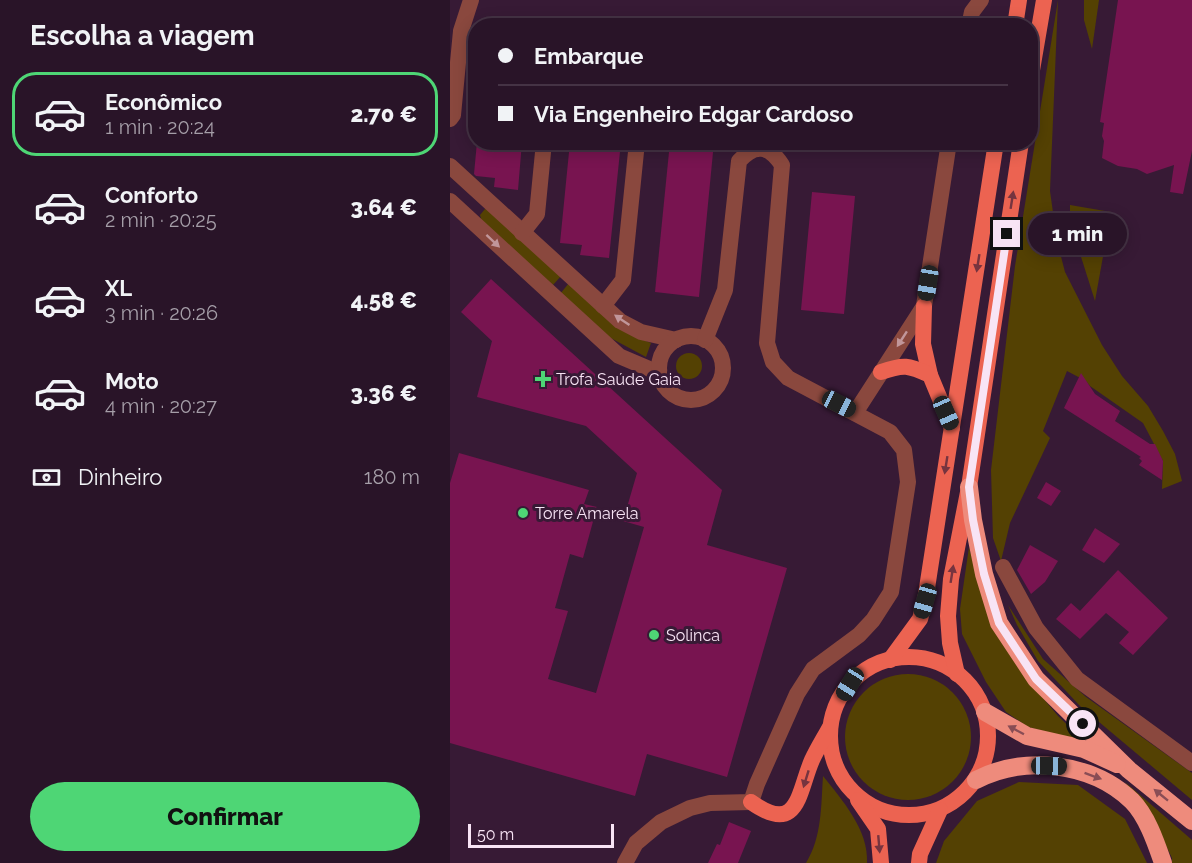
<!DOCTYPE html>
<html lang="pt">
<head>
<meta charset="utf-8">
<style>
  body { margin:0; font-family:Raleway,sans-serif; background:#352134; color:#f1f3f6; height:100vh; display:flex; flex-direction:column; font-size:22px; white-space:nowrap }
  * { box-sizing:border-box; margin:0 }
  p { font-size:20px; color:#a59ea8 }
  .icon { flex:none; width:33px; height:33px; fill:none; stroke:currentColor; stroke-width:2; stroke-linecap:round; stroke-linejoin:round }
  .map { position:relative; flex:1; overflow:hidden }
  .drawer { display:flex; flex-direction:column; background:#291428; width:450px }
  .drawer>* { flex:none }
  .top-card { position:absolute; left:18px; top:18px; width:570px; height:132px; border-radius:24px; box-shadow:0 3px 15px #0003,0 0 0 2px #453345; display:grid; align-content:center; height:132px; padding:0 30px; background:#291428 }
  .scale { position:absolute; left:18px; bottom:15px; width:146px; box-sizing:border-box; padding-left:6px; border:3px solid #f8e4f5; border-top:0; font-size:16px; line-height:21px; white-space:nowrap; color:#f8e4f5; -webkit-text-stroke:4px #371a35; paint-order:stroke }
  .end { position:absolute; width:27px; height:27px; margin:-14px; border:8px solid #f8e4f5; background:#111; box-shadow:0 0 0 3px #111 }
  .from { border-radius:50% }
  .bubble { position:absolute; height:42px; border-radius:21px; background:#291428; box-shadow:0 3px 15px #0003,0 0 0 2px #453345; font-size:20px; font-weight:800; line-height:42px; text-align:center }
  .car { position:absolute; width:18px; height:36px; margin:-18px -9px; border-radius:8px; box-shadow:0 0 4px 2px #0007; background:linear-gradient(#222 24%,#8ab4d8 0 40%,#222 0 76%,#8ab4d8 0 86%,#222 0) }
  .top-card b { display:flex; align-items:center; gap:21px; height:57px; font-size:22px }
  .top-card b+b { border-top:2px solid #453345 }
  .top-card i { width:15px; height:15px; background:#f1f3f6 }
  ul { padding:0; list-style:none }
  li { display:flex; align-items:center; gap:18px; height:84px; margin:0 12px 9px; padding:0 18px; border:3px solid transparent; border-radius:24px }
  li div { flex:1 }
  li b { display:block; font-size:22px }
  li em { font-style:normal; font-weight:800 }
  li.selected { border-color:#4ed675 }
  li>.icon { width:54px; height:54px; stroke-width:1.5 }
  h2 { padding:0 30px; font-size:27px; line-height:72px }
  .pay { display:flex; align-items:center; gap:15px; height:66px; padding:0 30px; font-size:22px }
  .pay p { margin-inline-start:auto }
  .action { display:flex; gap:12px; margin-top:auto; padding:12px 30px }
  .action a { flex:1; height:69px; border-radius:36px; background:#4ed675; color:#111; font-size:24px; font-weight:800; line-height:69px; text-align:center }
  main { display:flex; flex:1; min-height:0 }
  .map>svg:first-child { display:block }
  .green { fill:#544103 }
  .building { fill:#781450 }
  .lines { fill:none; stroke-linecap:round; stroke-linejoin:round }
  .minor { stroke:#8a483e; stroke-width:16 }
  .primary { stroke:#ec6351; stroke-width:16 }
  .motorway { stroke:#ee8b7c; stroke-width:18 }
  .oneway { fill:#76343f }
  .oneway2 { fill:#c1969a }
  .oneway3 { fill:#894d55 }
  .route { stroke:#f8e4f5; stroke-width:8 }
  .poi-dot { fill:#4ed675; stroke:#371a35; stroke-width:2 }
  .labels { text-anchor:middle; dominant-baseline:central; stroke-width:6; stroke-linejoin:round; paint-order:stroke }
  .poi-label { font-size:16px; fill:#f8e4f5; stroke:#371a35; text-anchor:start }
</style>
</head>
<body>
<main>
<section class="drawer">
<h2>Escolha a viagem</h2>
<ul>
<li class="selected"><svg class="icon" aria-label="car" viewBox="0 0 24 24"><path d="M5 17H2v-5l4-1 3-4h7l3 4 3 1v5h-3M9 17h6M6 11h13"/><circle cx="7" cy="17" r="2"/><circle cx="17" cy="17" r="2"/></svg><div><b>Econômico</b><p>1 min · 20:24</p></div><em>2.70 €</em></li>
<li><svg class="icon" aria-label="car" viewBox="0 0 24 24"><path d="M5 17H2v-5l4-1 3-4h7l3 4 3 1v5h-3M9 17h6M6 11h13"/><circle cx="7" cy="17" r="2"/><circle cx="17" cy="17" r="2"/></svg><div><b>Conforto</b><p>2 min · 20:25</p></div><em>3.64 €</em></li>
<li><svg class="icon" aria-label="car" viewBox="0 0 24 24"><path d="M5 17H2v-5l4-1 3-4h7l3 4 3 1v5h-3M9 17h6M6 11h13"/><circle cx="7" cy="17" r="2"/><circle cx="17" cy="17" r="2"/></svg><div><b>XL</b><p>3 min · 20:26</p></div><em>4.58 €</em></li>
<li><svg class="icon" aria-label="car" viewBox="0 0 24 24"><path d="M5 17H2v-5l4-1 3-4h7l3 4 3 1v5h-3M9 17h6M6 11h13"/><circle cx="7" cy="17" r="2"/><circle cx="17" cy="17" r="2"/></svg><div><b>Moto</b><p>4 min · 20:27</p></div><em>3.36 €</em></li>
</ul>
<div class="pay"><svg class="icon" aria-label="cash" viewBox="0 0 24 24"><path d="M3 7h18v10H3z"/><circle cx="12" cy="12" r="2"/></svg>Dinheiro<p>180 m</p></div>
<div class="action"><a>Confirmar</a></div>
</section>
<div class="map">
<svg width="742" height="863" viewBox="0 0 742 863">
  <rect width="100%" height="100%" fill="#371a35"/>
  <g class="green">
    <polygon points="608,0 600,191 607,241 615,272 652,345 672,376 698,406 713,431 725,454 732,481 712,489 713,461 693,423 640,386 636,381 617,371 593,431 600,438 560,523 551,561 543,538 541,470 565,266"/>
    <polygon points="634,0 649,0 642,49 634,20"/>
    <polygon points="620,205 661,212 645,301 620,222"/>
    <polygon points="35,209 39,210 111,276 103,285 32,222 30,215"/>
    <path d="M119,283C147,308 165,331 201,343L196,357L157,336L110,294Z"/>
    <circle cx="239" cy="366" r="13"/>
    <polygon points="519,547 527,577 583,686 608,716 635,742 578,727 556,712 536,682 512,634 510,609"/>
    <polygon points="558,605 593,659 636,697 742,773 742,800 630,706 588,661 567,625"/>
    <circle cx="458" cy="737" r="63"/>
    <path d="M373,776C392,800 419,830 417,863H356C372,837 371,806 373,776Z"/>
    <polygon points="569,782 628,785 675,819 697,863 486,863 494,841 527,801"/>
    <polygon points="675,782 742,840 742,863 722,863 722,858 700,813"/>
  </g>
  <g class="building">
    <polygon points="668,0 742,0 742,151 733,194 720,192 724,165 697,174 687,169 668,166 652,158 654,141 652,136 654,123 650,122"/>
    <polygon points="27,142 72,142 68,190 44,187 45,178 26,176 24,174"/>
    <polygon points="120,142 171,142 159,258 130,255 132,245 110,243"/>
    <polygon points="220,142 264,142 249,297 205,292"/>
    <polygon points="362,192 405,196 394,314 351,310"/>
    <polygon points="41,279 272,490 257,545 337,568 277,777 197,754 185,796 0,743 0,483 9,453 139,490 134,504 147,507 133,558 120,554 105,608 118,611 98,679 146,693 194,527 173,521 187,473 136,426 27,397 42,341 11,312"/>
    <polygon points="631,373 645,394 670,411 665,421 700,444 705,444 713,461 712,480 689,465 692,461 689,458 691,457 614,408"/>
    <polygon points="596,482 611,491 601,506 587,498"/>
    <polygon points="645,528 670,544 654,563 632,550"/>
    <polygon points="580,545 608,561 595,582 581,594 567,570"/>
    <polygon points="668,570 718,618 683,655 669,643 679,632 656,613 630,639 606,619 621,603 630,611"/>
    <polygon points="279,822 301,831 288,863 258,863 267,844 270,845"/>
  </g>
  <g class="lines">
    <g class="minor">
      <polyline points="519,26 522,12 531,0"/>
      <polyline points="0,119 3,115 11,31 21,0"/>
      <polyline points="0,166 170,321 191,332 226,340"/>
      <polyline points="0,201 169,356 209,373"/>
      <polyline points="72,233 87,214 94,142"/>
      <polyline points="153,306 173,280 187,142"/>
      <circle cx="241" cy="368" r="32"/>
      <polyline points="405,413 474,306 499,142"/>
      <polyline points="553,567 586,628 627,679 742,763"/>
      <path d="M175,863L186,843L211,822L240,808L260,803L301,802L307,784L347,694L363,669L409,635L423,620L441,592L458,482L454,450L440,432L338,378L323,362L317,343L332,165C319,145 305,143 289,161L275,290L255,340"/>
    </g>
    <g class="primary">
      <polyline points="565,26 569,0"/>
      <polyline points="580,82 594,0"/>
      <polyline points="474,306 473,344 480,375"/>
      <path d="M431,372C454,364 458,365 480,375L502,428"/>
      <circle cx="459" cy="736" r="79"/>
      <polyline points="440,660 470,619 475,601 546,142"/>
      <polyline points="507,674 500,643 498,616 501,579 519,487 571,142"/>
      <polyline points="408,800 428,829 431,863"/>
      <path d="M301,802C349,836 348,792 362,760C367,749 374,738 380,727"/>
      <polyline points="469,863 470,854 490,810"/>
    </g>
    <g class="motorway">
      <polyline points="519,487 523,520 534,574 549,623 586,679 679,770 742,821"/>
      <polyline points="535,712 577,736 634,749 667,764"/>
      <path d="M526,780C574,755 642,762 682,801C697,816 706,843 713,863"/>
    </g>
  </g>
  <defs><path id="oneway-solid" d="M-6-.8H1V-3.2L6.5 0L1 3.2V.8H-6Z" transform="scale(1.5)"/></defs>
  <g class="oneway">
    <use href="#oneway-solid" transform="translate(562 200) rotate(-81)"/>
    <use href="#oneway-solid" transform="translate(528 263) rotate(99)"/>
    <use href="#oneway-solid" transform="translate(496 465) rotate(99)"/>
    <use href="#oneway-solid" transform="translate(502 574) rotate(-81)"/>
    <use href="#oneway-solid" transform="translate(356 779) rotate(107)"/>
    <use href="#oneway-solid" transform="translate(429 844) rotate(85)"/>
  </g>
  <g class="oneway2">
    <use href="#oneway-solid" transform="translate(43 241) rotate(43)"/>
    <use href="#oneway-solid" transform="translate(172 320) rotate(-146)"/>
    <use href="#oneway-solid" transform="translate(452 339) rotate(123)"/>
  </g>
  <g class="oneway3">
    <use href="#oneway-solid" transform="translate(566 730) rotate(-152)"/>
    <use href="#oneway-solid" transform="translate(643 776) rotate(20)"/>
    <use href="#oneway-solid" transform="translate(711 795) rotate(-141)"/>
  </g>
  <g class="lines">
    <polyline class="route" points="557,234 519,487 523,520 534,574 549,623 586,679 633,724"/>
  </g>
  <g class="poi-dot">
    <path d="M90 370h6v6h6v6h-6v6h-6v-6h-6v-6h6z"/>
    <circle cx="73" cy="513" r="6"/>
    <circle cx="204" cy="635" r="6"/>
  </g>
  <g class="labels">
    <g class="poi-label">
      <text x="106" y="379">Trofa Saúde Gaia</text>
      <text x="85" y="513">Torre Amarela</text>
      <text x="216" y="635">Solinca</text>
    </g>
  </g>
</svg>
<div class="scale">50 m</div>
<i class="end from" style="left:633px;top:724px"></i>
<i class="end" style="left:557px;top:234px"></i>
<div class="bubble" style="left:578px;top:213px;width:99px">1 min</div>
<i class="car" style="left:478px;top:283px;rotate:189deg"></i>
<i class="car" style="left:389px;top:404px;rotate:117deg"></i>
<i class="car" style="left:496px;top:413px;rotate:156deg"></i>
<i class="car" style="left:475px;top:601px;rotate:196deg"></i>
<i class="car" style="left:400px;top:684px;rotate:212deg"></i>
<i class="car" style="left:599px;top:766px;rotate:91deg"></i>
<div class="top-card">
<b><i class="from"></i>Embarque</b>
<b><i></i>Via Engenheiro Edgar Cardoso</b>
</div>
</div>
</main>
</body>
</html>
